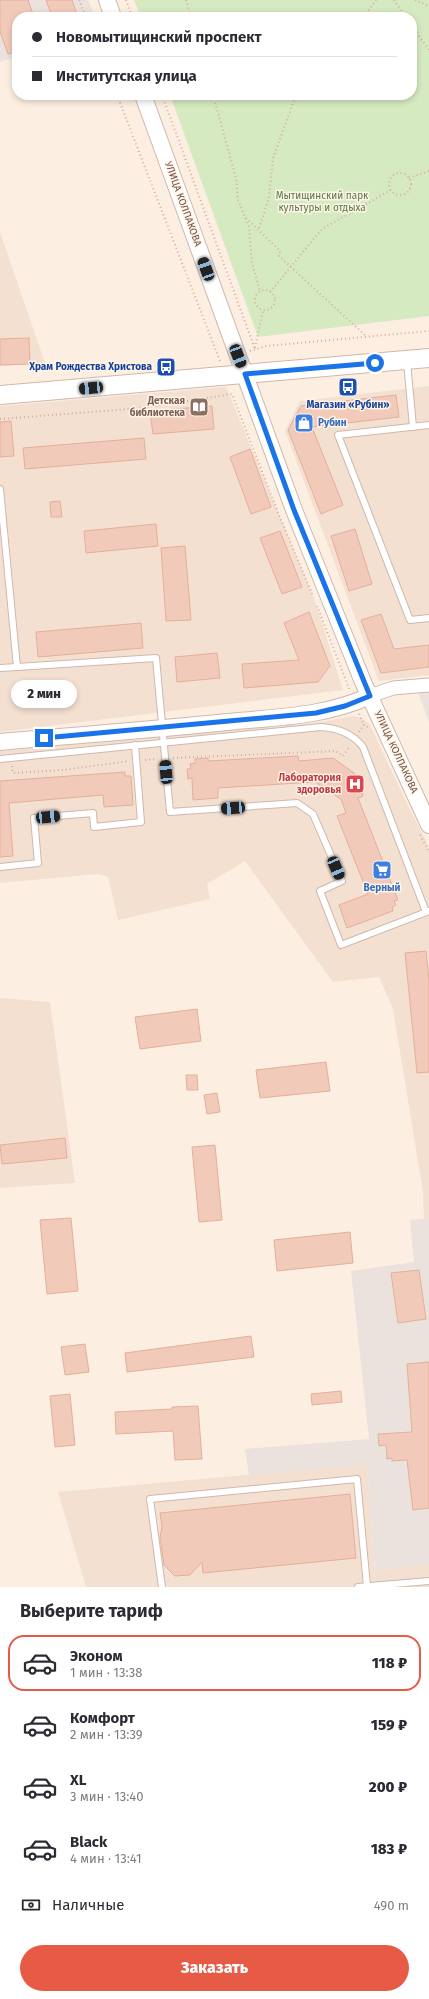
<!DOCTYPE html>
<html lang="ru">
<head>
<meta charset="utf-8">
<style>
  body { margin:0; font-family:"Fira Sans",sans-serif; background:#f7f7f7; color:#2b2b33; height:100vh; display:flex; flex-direction:column; font-size:15px; white-space:nowrap }
  * { box-sizing:border-box; margin:0 }
  p { font-size:13px; color:#7c7c81 }
  .icon { flex:none; width:22px; height:22px; fill:none; stroke:currentColor; stroke-width:2; stroke-linecap:round; stroke-linejoin:round }
  .map { position:relative; height:1587px; overflow:hidden }
  .side { display:flex; flex-direction:column; background:#fff; flex:1 }
  .side>* { flex:none }
  .top-card { position:absolute; left:12px; top:12px; width:405px; height:88px; border-radius:16px; box-shadow:0 2px 6px #0003; display:grid; align-content:center; height:88px; padding:0 20px; background:#fff }
  .end { position:absolute; width:18px; height:18px; margin:-9px; border:5px solid #1a73e8; background:#fff; box-shadow:0 0 0 2px #fff }
  .from { border-radius:50% }
  .bubble { position:absolute; height:28px; border-radius:14px; background:#fff; box-shadow:0 2px 6px #0003; font-size:13px; font-weight:800; line-height:28px; text-align:center }
  .car { position:absolute; width:12px; height:24px; margin:-12px -6px; border-radius:5px; box-shadow:0 0 3px 1px #0007; background:linear-gradient(#222 24%,#8ab4d8 0 40%,#222 0 76%,#8ab4d8 0 86%,#222 0) }
  .top-card b { display:flex; align-items:center; gap:14px; height:38px; font-size:15px }
  .top-card b+b { border-top:1px solid #e1e1e2 }
  .top-card i { width:10px; height:10px; background:#2b2b33 }
  ul { padding:0; list-style:none }
  li { display:flex; align-items:center; gap:12px; height:56px; margin:0 8px 6px; padding:0 12px; border:2px solid transparent; border-radius:16px }
  li div { flex:1 }
  li b { display:block; font-size:15px }
  li em { font-style:normal; font-weight:800 }
  li.current { border-color:#e75a46 }
  li>.icon { width:36px; height:36px; stroke-width:1.5 }
  h2 { padding:0 20px; font-size:18px; line-height:48px }
  .pay { display:flex; align-items:center; gap:10px; height:44px; padding:0 20px; font-size:15px }
  .pay p { margin-inline-start:auto }
  .cta { display:flex; gap:8px; margin-top:auto; padding:8px 20px }
  .cta a { flex:1; height:46px; border-radius:24px; background:#e75a46; color:#fff; font-size:16px; font-weight:800; line-height:46px; text-align:center }
  .map>svg:first-child { display:block }
  .residential { fill:#f4e0d1 }
  .industrial { fill:#ebe2dd }
  .green { fill:#d6eac1 }
  .building { fill:#f2caba; stroke:#e4af9a }
  .lines { fill:none; stroke-linecap:round; stroke-linejoin:round }
  .service-casing { stroke:#cfb8ac; stroke-width:8 }
  .minor-casing { stroke:#cfb8ac; stroke-width:15 }
  .tertiary-casing { stroke:#cfb8ac; stroke-width:18 }
  .secondary-casing { stroke:#d2b7a9; stroke-width:20 }
  .path { stroke:#d6ad9d; stroke-width:2; stroke-dasharray:1 3; stroke-linecap:butt }
  .service { stroke:#fff; stroke-width:6 }
  .minor { stroke:#fff; stroke-width:13 }
  .tertiary { stroke:#fff; stroke-width:16 }
  .secondary { stroke:#fff; stroke-width:18 }
  .route { stroke:#1a73e8; stroke-width:5 }
  .labels { text-anchor:middle; dominant-baseline:central; stroke-width:3; stroke-linejoin:round; paint-order:stroke }
  .park-label { font-size:10px; fill:#577a41; stroke:#fff4e8 }
  .street-label { font-size:10px; fill:#745449; stroke:#fff4e8 }
  .transit-label { font-size:10px; font-weight:bold; fill:#164399; stroke:#fff4e8; text-anchor:end }
  .education-label { font-size:10px; font-weight:bold; fill:#785e54; stroke:#fff4e8; text-anchor:end }
  .shop-label { font-size:10px; font-weight:bold; fill:#366cbe; stroke:#fff4e8; text-anchor:start }
  .health-label { font-size:10px; font-weight:bold; fill:#be3a42; stroke:#fff4e8; text-anchor:end }
</style>
</head>
<body>
<div class="map">
<svg width="429" height="1587" viewBox="0 0 429 1587">
  <rect width="100%" height="100%" fill="#fcefe2"/>
  <g class="residential">
    <polygon points="0,232 45,363 0,366"/>
    <polygon points="429,386 429,675 379,681 285,431 300,401"/>
    <polygon points="226,387 314,598 343,690 0,732 0,406"/>
    <polygon points="354,716 362,718 370,725 411,812 429,846 429,1218 424,1218 423,1192 393,1009 379,977 333,982 245,861 207,884 210,899 118,920 108,877 98,874 0,883 0,751 314,723"/>
    <polygon points="0,998 50,1002 75,1183 0,1188"/>
    <polygon points="367,1464 375,1570 429,1564 429,1587 86,1587 58,1492"/>
  </g>
  <g class="industrial">
    <polygon points="0,0 88,0 95,16 17,17 17,56 0,62"/>
    <polygon points="429,692 429,722 418,693"/>
    <polygon points="429,1218 429,1564 375,1570 367,1464 249,1475 245,1449 369,1439 351,1271 414,1262 410,1220"/>
  </g>
  <polygon class="green" points="134,0 429,0 429,316 258,337 170,95 412,95 412,17 141,17"/>
  <g class="building">
    <polygon points="0,0 28,0 34,17 17,17 17,51 8,54 0,32"/>
    <polygon points="46,0 72,0 78,17 52,17"/>
    <polygon points="29,338 30,364 0,365 0,339"/>
    <polygon points="396,395 399,417 312,427 343,505 321,514 288,430 301,406"/>
    <polygon points="212,406 214,429 153,434 150,411"/>
    <polygon points="11,421 14,456 0,457 0,422"/>
    <polygon points="144,438 146,459 25,469 23,448"/>
    <polygon points="250,449 271,507 251,514 230,457"/>
    <polygon points="60,501 62,517 51,517 50,502"/>
    <polygon points="156,524 158,546 86,553 84,531"/>
    <polygon points="355,529 372,584 349,591 331,536"/>
    <polygon points="280,531 302,587 282,594 260,538"/>
    <polygon points="185,546 191,620 166,621 161,548"/>
    <polygon points="309,612 330,666 318,682 244,688 242,664 299,660 284,623"/>
    <polygon points="381,614 394,649 429,645 429,667 381,673 361,620"/>
    <polygon points="141,623 143,648 38,657 36,632"/>
    <polygon points="217,653 220,678 177,682 175,657"/>
    <polygon points="298,756 299,761 333,758 354,773 363,796 358,798 398,900 394,901 396,905 392,907 393,911 347,928 339,905 368,894 337,816 346,813 341,799 315,782 218,788 218,798 193,800 192,778 188,779 187,769 191,769 190,764 195,763 195,759 208,758 208,761"/>
    <polygon points="125,772 125,776 131,776 133,805 104,807 103,795 9,803 13,856 0,857 0,781"/>
    <polygon points="426,951 429,981 429,1072 417,1073 405,953"/>
    <polygon points="197,1009 201,1041 140,1049 135,1017"/>
    <polygon points="326,1062 330,1091 260,1098 256,1070"/>
    <polygon points="186,1075 197,1075 198,1090 187,1090"/>
    <polygon points="217,1093 220,1112 207,1114 204,1095"/>
    <polygon points="65,1138 67,1158 2,1164 0,1145"/>
    <polygon points="215,1145 222,1220 199,1222 192,1147"/>
    <polygon points="71,1218 78,1291 47,1294 40,1220"/>
    <polygon points="350,1232 353,1263 277,1271 274,1240"/>
    <polygon points="419,1270 426,1319 398,1323 391,1273"/>
    <polygon points="251,1336 254,1357 127,1372 125,1353"/>
    <polygon points="85,1344 89,1372 65,1375 61,1347"/>
    <polygon points="429,1362 429,1508 413,1510 407,1460 392,1461 392,1458 387,1459 386,1445 379,1446 378,1434 412,1432 407,1364"/>
    <polygon points="341,1391 342,1402 312,1405 311,1394"/>
    <polygon points="70,1394 75,1445 55,1447 50,1396"/>
    <polygon points="198,1406 202,1459 175,1460 173,1431 116,1434 115,1412 172,1409 172,1407"/>
    <polygon points="350,1494 356,1558 203,1573 202,1562 190,1575 175,1576 164,1565 160,1537 162,1527 160,1513"/>
  </g>
  <g class="lines">
    <defs>
      <g id="service">
        <polyline points="407,362 413,427"/>
        <polyline points="429,425 338,435 410,620 429,618"/>
        <polyline points="0,489 17,667 0,668"/>
        <polyline points="17,667 156,658 170,812 297,803 313,814 342,881 320,891 341,945 429,911"/>
        <path d="M0,759L321,727C338,728 352,733 363,747L426,912"/>
        <polyline points="0,867 38,863 34,818 93,813 94,827 141,822 135,745"/>
        <polyline points="162,1587 150,1499 357,1479 367,1586"/>
        <polyline points="358,1587 429,1581"/>
      </g>
      <polyline id="minor" points="370,696 393,688 429,685"/>
      <g id="tertiary">
        <polyline points="107,0 113,17"/>
        <polyline points="143,95 294,510 363,682 429,825"/>
        <path d="M0,742C76,735 152,730 227,722C277,717 323,717 370,696"/>
      </g>
      <path id="secondary" d="M0,395C143,384 286,371 429,358"/>
    </defs>
    <use href="#service" class="service-casing"/>
    <use href="#minor" class="minor-casing"/>
    <use href="#tertiary" class="tertiary-casing"/>
    <use href="#secondary" class="secondary-casing"/>
    <g class="path">
      <polyline points="79,0 86,17"/>
      <polyline points="126,0 132,17"/>
      <polyline points="186,0 191,17"/>
      <polyline points="394,0 406,17"/>
      <polyline points="415,0 429,6"/>
      <polyline points="364,17 376,0"/>
      <polyline points="412,26 429,50"/>
      <polyline points="117,95 220,361"/>
      <polyline points="162,95 255,349"/>
      <polyline points="213,95 236,178 238,200 249,227 252,263 260,291"/>
      <circle cx="400" cy="184" r="11"/>
      <polyline points="409,178 429,171"/>
      <polyline points="246,218 280,251 279,256 366,336"/>
      <polyline points="259,228 269,198 273,158 296,95"/>
      <circle cx="265" cy="300" r="10"/>
      <polyline points="270,292 322,229 391,190"/>
      <polyline points="255,348 263,310"/>
      <polyline points="250,351 266,346 429,331"/>
      <polyline points="0,419 142,408 232,394 279,515 313,596"/>
      <polyline points="317,606 350,691"/>
      <polyline points="359,714 364,725"/>
      <polyline points="359,732 364,725 368,727"/>
      <polyline points="173,758 336,751 343,756 350,746"/>
      <polyline points="145,760 156,759"/>
      <polyline points="12,766 13,773 63,770 129,761"/>
      <polyline points="420,835 429,852"/>
    </g>
    <use href="#service" class="service"/>
    <use href="#minor" class="minor"/>
    <use href="#tertiary" class="tertiary"/>
    <use href="#secondary" class="secondary"/>
  </g>
  <g class="lines">
    <polyline class="route" points="44,738 316,713 345,706 370,696 294,510 245,374 375,363"/>
  </g>
  <defs>
    <symbol id="bus-square" viewBox="-11 -11 22 22"><rect x="-9" y="-9" width="18" height="18" rx="4" fill="#1a4fb4" stroke="#fff4e8"/><path d="M-5-6H5V4H4V6H2V4H-2V6H-4V4H-5ZM-3.5-4V0h7V-4ZM-3.5 1.2v1.5H-2V1.2ZM2 1.2v1.5H3.5V1.2Z" fill="#fff"/></symbol>
    <symbol id="library-square" viewBox="-11 -11 22 22"><rect x="-9" y="-9" width="18" height="18" rx="4" fill="#8d6e63" stroke="#fff4e8"/><path d="M-6-4Q-3-5.5-.7-3.5V5Q-3 3-6 4ZM6-4Q3-5.5 .7-3.5V5Q3 3 6 4Z" fill="#fff"/></symbol>
    <symbol id="shop-square" viewBox="-11 -11 22 22"><rect x="-9" y="-9" width="18" height="18" rx="4" fill="#3f7fe0" stroke="#fff4e8"/><path d="M-5-2.5h2.3a2.7 3.5 0 0 1 5.4 0H5L5.5 6h-11ZM-1.5-2.5h3a1.5 2.3 0 0 0-3 0Z" fill="#fff"/></symbol>
    <symbol id="hospital-square" viewBox="-11 -11 22 22"><rect x="-9" y="-9" width="18" height="18" rx="4" fill="#e0444e" stroke="#fff4e8"/><path d="M-5-5h3v3.5h4V-5h3V5h-3V1.5h-4V5h-3Z" fill="#fff"/></symbol>
    <symbol id="supermarket-square" viewBox="-11 -11 22 22"><rect x="-9" y="-9" width="18" height="18" rx="4" fill="#3f7fe0" stroke="#fff4e8"/><path d="M-6-5.5h2.5l.6 2H6L4.5 2H-2.5L-4.4-4H-6ZM-1.5 3.2a1.3 1.3 0 1 0 .1 0ZM3 3.2a1.3 1.3 0 1 0 .1 0Z" fill="#fff"/></symbol>
  </defs>
  <g fill-rule="evenodd">
    <use href="#bus-square" x="155" y="356" width="22" height="22"/>
    <use href="#bus-square" x="337" y="376" width="22" height="22"/>
    <use href="#library-square" x="188" y="396" width="22" height="22"/>
    <use href="#shop-square" x="293" y="412" width="22" height="22"/>
    <use href="#hospital-square" x="344" y="773" width="22" height="22"/>
    <use href="#supermarket-square" x="371" y="859" width="22" height="22"/>
  </g>
  <g class="labels">
    <g class="park-label">
      <text x="322" y="196">Мытищинский парк<tspan x="322" dy="12">культуры и отдыха</tspan></text>
    </g>
    <g class="street-label">
      <text transform="translate(183 204) rotate(70)">УЛИЦА КОЛПАКОВА</text>
      <text transform="translate(396 752) rotate(65)">УЛИЦА КОЛПАКОВА</text>
    </g>
    <g class="transit-label">
      <text x="152" y="367">Храм Рождества Христова</text>
      <text x="348" y="405" text-anchor="middle">Магазин «Рубин»</text>
    </g>
    <g class="education-label">
      <text x="185" y="401">Детская<tspan x="185" dy="12">библиотека</tspan></text>
    </g>
    <g class="shop-label">
      <text x="318" y="423">Рубин</text>
      <text x="382" y="888" text-anchor="middle">Верный</text>
    </g>
    <g class="health-label">
      <text x="341" y="778">Лаборатория<tspan x="341" dy="12">здоровья</tspan></text>
    </g>
  </g>
</svg>
<i class="end from" style="left:375px;top:363px"></i>
<i class="end" style="left:44px;top:738px"></i>
<div class="bubble" style="left:11px;top:680px;width:66px">2 мин</div>
<i class="car" style="left:206px;top:269px;rotate:340deg"></i>
<i class="car" style="left:238px;top:356px;rotate:159deg"></i>
<i class="car" style="left:91px;top:388px;rotate:265deg"></i>
<i class="car" style="left:166px;top:772px;rotate:355deg"></i>
<i class="car" style="left:233px;top:808px;rotate:266deg"></i>
<i class="car" style="left:48px;top:817px;rotate:85deg"></i>
<i class="car" style="left:336px;top:868px;rotate:157deg"></i>
<div class="top-card">
<b><i class="from"></i>Новомытищинский проспект</b>
<b><i></i>Институтская улица</b>
</div>
</div>
<section class="side">
<h2>Выберите тариф</h2>
<ul>
<li class="current"><svg class="icon" aria-label="car" viewBox="0 0 24 24"><path d="M5 17H2v-5l4-1 3-4h7l3 4 3 1v5h-3M9 17h6M6 11h13"/><circle cx="7" cy="17" r="2"/><circle cx="17" cy="17" r="2"/></svg><div><b>Эконом</b><p>1 мин · 13:38</p></div><em>118 ₽</em></li>
<li><svg class="icon" aria-label="car" viewBox="0 0 24 24"><path d="M5 17H2v-5l4-1 3-4h7l3 4 3 1v5h-3M9 17h6M6 11h13"/><circle cx="7" cy="17" r="2"/><circle cx="17" cy="17" r="2"/></svg><div><b>Комфорт</b><p>2 мин · 13:39</p></div><em>159 ₽</em></li>
<li><svg class="icon" aria-label="car" viewBox="0 0 24 24"><path d="M5 17H2v-5l4-1 3-4h7l3 4 3 1v5h-3M9 17h6M6 11h13"/><circle cx="7" cy="17" r="2"/><circle cx="17" cy="17" r="2"/></svg><div><b>XL</b><p>3 мин · 13:40</p></div><em>200 ₽</em></li>
<li><svg class="icon" aria-label="car" viewBox="0 0 24 24"><path d="M5 17H2v-5l4-1 3-4h7l3 4 3 1v5h-3M9 17h6M6 11h13"/><circle cx="7" cy="17" r="2"/><circle cx="17" cy="17" r="2"/></svg><div><b>Black</b><p>4 мин · 13:41</p></div><em>183 ₽</em></li>
</ul>
<div class="pay"><svg class="icon" aria-label="cash" viewBox="0 0 24 24"><path d="M3 7h18v10H3z"/><circle cx="12" cy="12" r="2"/></svg>Наличные<p>490 m</p></div>
<div class="cta"><a>Заказать</a></div>
</section>
</body>
</html>
